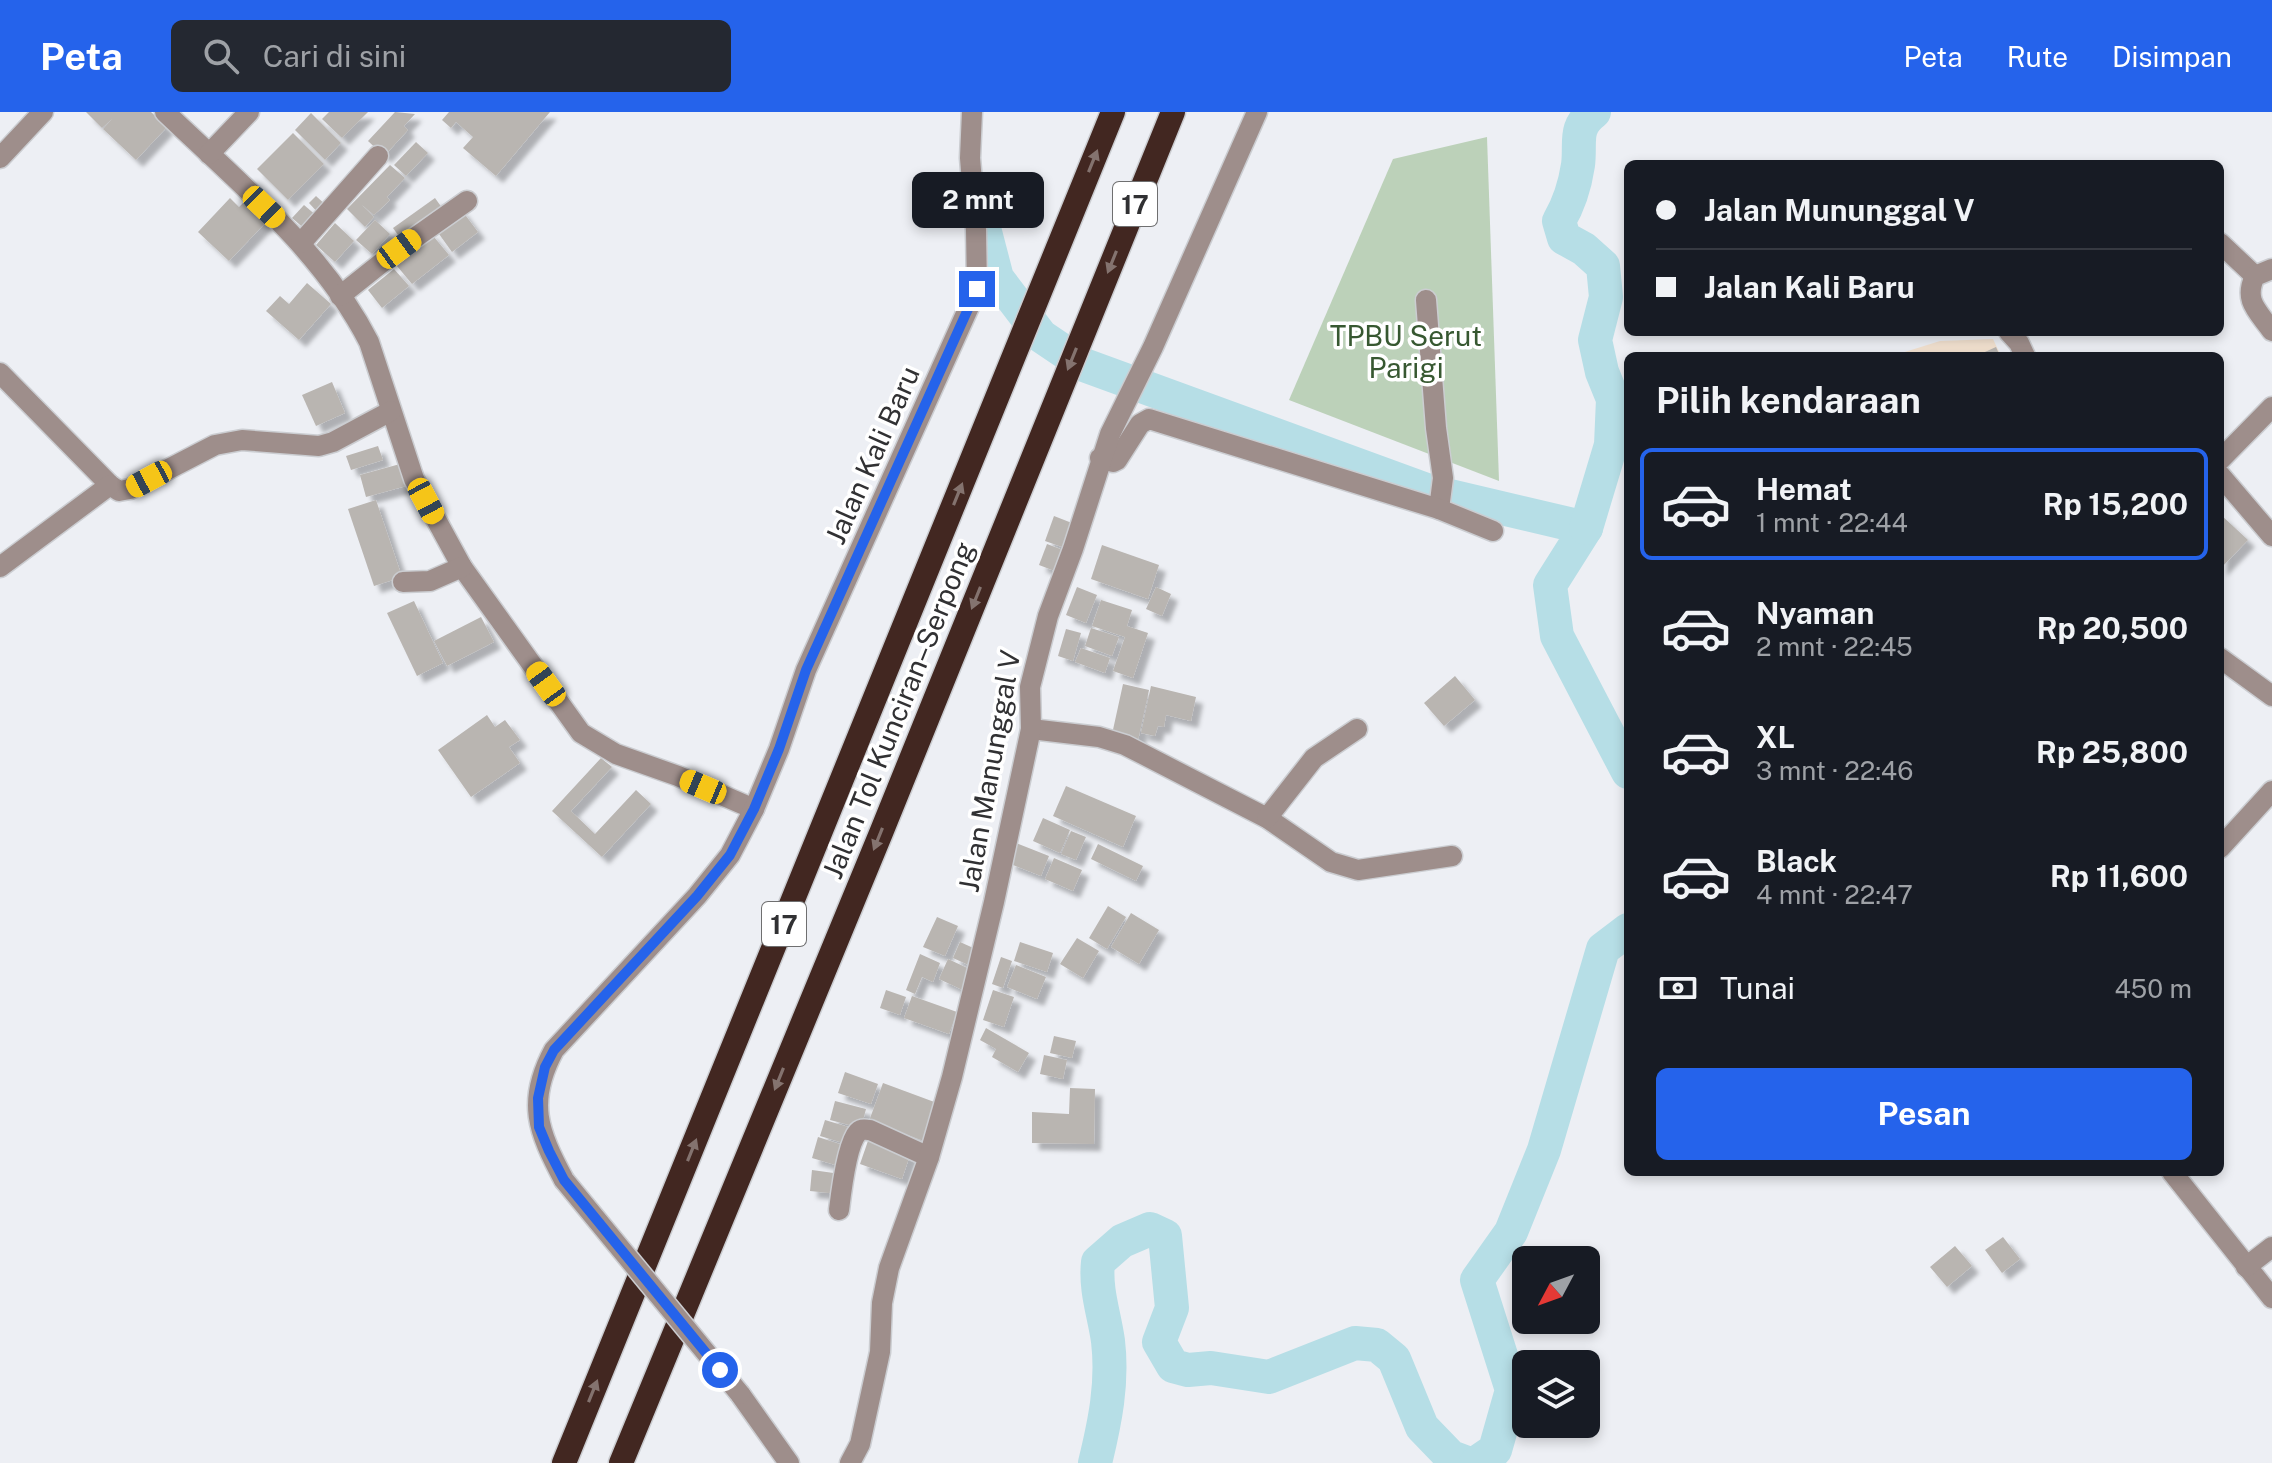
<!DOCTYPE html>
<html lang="id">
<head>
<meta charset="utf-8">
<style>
  body { margin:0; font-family:"Public Sans",sans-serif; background:#242831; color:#f1f3f6; height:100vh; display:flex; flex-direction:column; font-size:30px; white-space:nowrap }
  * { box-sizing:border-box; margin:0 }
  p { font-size:26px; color:#9ea1a6 }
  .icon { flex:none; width:44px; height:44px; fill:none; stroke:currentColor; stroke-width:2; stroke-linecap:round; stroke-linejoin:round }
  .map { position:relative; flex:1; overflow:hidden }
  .side { position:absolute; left:1624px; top:240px; width:600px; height:824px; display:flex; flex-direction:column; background:#171b24; border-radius:12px; box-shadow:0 4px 12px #0003 }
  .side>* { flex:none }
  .hud { position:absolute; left:1624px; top:48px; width:600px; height:176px; border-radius:12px; box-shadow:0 4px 12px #0003; display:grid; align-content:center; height:176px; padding:0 32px; background:#171b24 }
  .needle { width:52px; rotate:229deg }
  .buttons { position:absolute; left:1512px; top:1134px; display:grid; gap:16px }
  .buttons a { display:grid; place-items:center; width:88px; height:88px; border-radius:12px; background:#171b24; box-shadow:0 4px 12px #0003; font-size:40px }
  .end { position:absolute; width:36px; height:36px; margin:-18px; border:10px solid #2563eb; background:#fff; box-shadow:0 0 0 4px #fff }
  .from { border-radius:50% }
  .bubble { position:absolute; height:56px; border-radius:12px; background:#171b24; box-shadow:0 4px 12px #0003; font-size:26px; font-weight:700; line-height:56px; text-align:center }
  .car { position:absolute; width:24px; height:48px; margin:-24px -12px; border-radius:10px; box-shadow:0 0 6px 2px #0007; background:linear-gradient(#f5c518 24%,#345 0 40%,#f5c518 0 76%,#345 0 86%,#f5c518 0) }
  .hud b { display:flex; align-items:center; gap:28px; height:76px; font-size:30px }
  .hud b+b { border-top:2px solid #363941 }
  .hud i { width:20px; height:20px; background:#f1f3f6 }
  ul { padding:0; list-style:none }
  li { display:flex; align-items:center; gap:24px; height:112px; margin:0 16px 12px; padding:0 16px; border:4px solid transparent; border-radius:12px }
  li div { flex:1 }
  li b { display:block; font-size:30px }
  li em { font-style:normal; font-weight:700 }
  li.active { border-color:#2563eb }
  li>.icon { width:72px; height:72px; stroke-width:1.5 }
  h2 { padding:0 32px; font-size:36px; line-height:96px }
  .pay { display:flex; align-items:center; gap:20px; height:88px; padding:0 32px; font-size:30px }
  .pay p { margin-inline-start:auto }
  .button { display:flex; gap:16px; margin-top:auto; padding:16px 32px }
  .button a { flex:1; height:92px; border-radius:12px; background:#2563eb; color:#fff; font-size:32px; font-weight:700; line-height:92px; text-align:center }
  header { display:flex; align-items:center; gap:48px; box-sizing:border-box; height:112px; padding:0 40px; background:#2563eb; color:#fff }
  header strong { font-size:38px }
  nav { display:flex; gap:44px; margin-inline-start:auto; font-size:28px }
  .search { width:560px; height:72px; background:#242831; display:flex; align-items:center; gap:20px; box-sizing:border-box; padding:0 28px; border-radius:12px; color:#9ea1a6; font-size:30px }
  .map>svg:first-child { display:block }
  .education { fill:#f3e2d0 }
  .green { fill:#bcd1b9 }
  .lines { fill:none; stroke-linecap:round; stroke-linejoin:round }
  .river { stroke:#b6dee6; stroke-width:34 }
  .building { fill:#b9b5b1; filter:url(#shadow) }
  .minor-casing { stroke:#cbcdd1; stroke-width:23 }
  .highway-casing { stroke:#cbcdd1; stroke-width:27 }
  .minor { stroke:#9e8e8b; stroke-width:20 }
  .highway { stroke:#422721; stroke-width:24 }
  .minor-bridge-casing { stroke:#cbcdd1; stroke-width:23; stroke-linecap:butt }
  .minor-bridge { stroke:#9e8e8b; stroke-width:20 }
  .oneway { fill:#84736f }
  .route { stroke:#2563eb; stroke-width:10 }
  .labels { text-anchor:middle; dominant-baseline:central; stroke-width:7; stroke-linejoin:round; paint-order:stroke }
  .shield { fill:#fff; stroke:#6f6f70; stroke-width:2 }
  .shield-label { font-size:26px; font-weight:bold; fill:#313133 }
  .park-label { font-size:28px; fill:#375831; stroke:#fff }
  .street-label { font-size:28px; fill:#313133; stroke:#fff }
</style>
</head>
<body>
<header>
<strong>Peta</strong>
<div class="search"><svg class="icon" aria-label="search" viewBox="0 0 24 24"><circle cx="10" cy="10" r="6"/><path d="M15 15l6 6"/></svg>Cari di sini</div>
<nav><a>Peta</a><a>Rute</a><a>Disimpan</a></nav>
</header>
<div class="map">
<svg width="2272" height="1351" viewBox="0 0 2272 1351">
  <defs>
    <filter id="shadow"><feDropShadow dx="7" dy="7" stdDeviation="2" flood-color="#0004"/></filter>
  </defs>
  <rect width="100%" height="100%" fill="#edeff4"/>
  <polygon class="education" points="1993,227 2001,244 1892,244 1940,229"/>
  <polygon class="green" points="1487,25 1499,369 1289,288 1393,47"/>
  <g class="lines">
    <g class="river">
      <polyline points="978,80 978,93 997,166 1041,224 1084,253 1429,379 1586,416 1550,473 1557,524 1628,660"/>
      <path d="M1586,416L1611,333L1613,287L1602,260L1595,228L1606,185L1603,154L1584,137L1564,126L1559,109C1569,92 1575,73 1578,53C1581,30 1573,16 1594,0"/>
      <path d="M1095,1351C1105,1310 1113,1271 1108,1229C1104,1201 1095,1178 1098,1150L1122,1129L1150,1117L1165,1124L1172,1196L1159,1230L1173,1254L1188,1258L1211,1256L1269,1265L1355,1231L1377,1233L1394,1247L1422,1315L1451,1345L1467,1351"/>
      <polyline points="1476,1351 1495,1338 1512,1278 1477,1168 1511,1120 1544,1038 1603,837 1628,818"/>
    </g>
  </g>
  <g class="building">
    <polygon points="86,0 151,0 167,15 136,48 103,17 112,7 102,16"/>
    <polygon points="329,0 368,0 342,26 322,7"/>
    <polygon points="395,0 415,2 404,14 408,18 384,44 368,29"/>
    <polygon points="449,0 550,0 496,64 463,36 473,25 456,10 451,16 442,8"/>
    <polygon points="311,1 341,31 325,48 295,18"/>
    <polygon points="293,21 324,52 288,88 257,57"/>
    <polygon points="416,30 428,41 406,64 394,53"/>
    <polygon points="390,53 405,66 387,85 390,88 374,103 362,93 374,105 365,115 347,97"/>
    <polygon points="316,84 328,95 320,103 309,91"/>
    <polygon points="230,86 239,95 248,86 269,107 229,149 198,120"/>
    <polygon points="435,86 445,100 403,130 393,116"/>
    <polygon points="304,93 318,105 306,118 292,106"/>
    <polygon points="460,96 478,120 452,140 434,115"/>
    <polygon points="375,108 390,122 372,142 356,128"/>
    <polygon points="335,111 354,129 335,150 316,133"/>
    <polygon points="429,119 449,143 412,172 397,154 409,144 405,139"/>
    <polygon points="394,157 409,174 382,196 368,178"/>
    <polygon points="307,171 331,192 299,228 266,199 280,184 289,192"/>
    <polygon points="1996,235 2000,244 1976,244"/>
    <polygon points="332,270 345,301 316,314 302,283"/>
    <polygon points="378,334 383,348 351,358 346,344"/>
    <polygon points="400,352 406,374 366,385 360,363"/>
    <polygon points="376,388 402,465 374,474 348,397"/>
    <polygon points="2220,402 2248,428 2220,457"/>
    <polygon points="1054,404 1077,413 1068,437 1045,429"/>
    <polygon points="1047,432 1068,440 1060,461 1039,453"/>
    <polygon points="1102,433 1159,453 1148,487 1091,467"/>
    <polygon points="1077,475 1097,483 1086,511 1066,503"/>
    <polygon points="1156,475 1171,482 1162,504 1146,497"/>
    <polygon points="1101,488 1132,498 1127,514 1148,521 1133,566 1113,559 1125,525 1092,514"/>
    <polygon points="414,489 443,551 417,564 387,501"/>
    <polygon points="481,505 494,530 447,554 434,529"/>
    <polygon points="1091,516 1119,525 1112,544 1085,534"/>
    <polygon points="1066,517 1081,521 1073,549 1058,544"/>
    <polygon points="1081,536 1110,546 1105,561 1075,550"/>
    <polygon points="1455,564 1475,588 1444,614 1424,591"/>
    <polygon points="1123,572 1149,578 1137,633 1111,627"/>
    <polygon points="1151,574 1196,585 1191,609 1166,603 1164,615 1158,614 1155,624 1141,621"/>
    <polygon points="487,603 495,615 505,608 520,628 509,635 520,651 471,685 438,638"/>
    <polygon points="601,646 612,655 571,699 595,722 636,678 651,692 602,745 552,699"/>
    <polygon points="1066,674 1136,704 1123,735 1053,704"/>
    <polygon points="1043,706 1070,718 1060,741 1033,729"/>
    <polygon points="1071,719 1086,725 1076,748 1061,742"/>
    <polygon points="1016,731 1049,744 1041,764 1008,751"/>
    <polygon points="1098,732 1143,754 1136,769 1091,747"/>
    <polygon points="1054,746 1082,758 1073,779 1045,767"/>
    <polygon points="1108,794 1126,805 1107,837 1089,826"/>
    <polygon points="1131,801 1159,818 1139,852 1111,835"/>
    <polygon points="937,805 958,814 945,844 923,835"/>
    <polygon points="1077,826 1099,839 1083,866 1060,852"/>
    <polygon points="960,830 980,839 973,855 953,846"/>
    <polygon points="1020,830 1053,841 1047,860 1014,849"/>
    <polygon points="920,842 940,851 933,870 922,865 915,882 906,878"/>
    <polygon points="1001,845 1012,849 1003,876 992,872"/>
    <polygon points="948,847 976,860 967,880 939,867"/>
    <polygon points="1016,853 1046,865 1037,887 1007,875"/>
    <polygon points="886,878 906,885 900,903 880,896"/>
    <polygon points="993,878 1014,885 1004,915 983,908"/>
    <polygon points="912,884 957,900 949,922 904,906"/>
    <polygon points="986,916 1029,941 1018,960 992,945 996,937 980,928"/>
    <polygon points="1054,924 1076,929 1072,946 1050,941"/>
    <polygon points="1044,943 1067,948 1063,967 1040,962"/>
    <polygon points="845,960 878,972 871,992 838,981"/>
    <polygon points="883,971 937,991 924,1029 869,1009"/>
    <polygon points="1070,976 1095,977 1094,1032 1032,1031 1032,1000 1069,1002"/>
    <polygon points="835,989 866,997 861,1016 830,1008"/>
    <polygon points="825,1008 855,1017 850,1033 820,1024"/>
    <polygon points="818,1025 849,1035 842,1055 812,1046"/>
    <polygon points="869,1026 911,1040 902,1067 860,1052"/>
    <polygon points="812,1058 841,1062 839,1082 810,1079"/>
    <polygon points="2003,1125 2020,1147 2002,1161 1985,1138"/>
    <polygon points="1955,1134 1972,1154 1947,1175 1930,1155"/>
  </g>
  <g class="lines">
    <defs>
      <g id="minor">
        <path d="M165,0C238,70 322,138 369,230L414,367L462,455L581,621L616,642L678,664L754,697"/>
        <polyline points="209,42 249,0"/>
        <polyline points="0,46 43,0"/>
        <polyline points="301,131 378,44"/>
        <polyline points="2220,131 2255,164"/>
        <path d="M2272,157L2255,164C2243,189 2258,199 2272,219"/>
        <polyline points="340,184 399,137 467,89"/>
        <polyline points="1426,188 1436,316 1443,366 1439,397"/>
        <polyline points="2009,220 2019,231 2025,244"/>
        <polyline points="0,261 110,373 119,379 130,377 215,333 242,328 319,334 333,330 391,299"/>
        <polyline points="1100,346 1113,350 1117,348 1140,312 1149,307 1439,397 1493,419"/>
        <polyline points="2220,348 2272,295"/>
        <polyline points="2220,363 2272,424"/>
        <polyline points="0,455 110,373"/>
        <polyline points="403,470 430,469 462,455"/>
        <polyline points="2220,546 2272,584"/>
        <polyline points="1031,617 1099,625 1125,633 1267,706 1331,750 1358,758 1452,744"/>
        <polyline points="1267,706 1314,646 1357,617"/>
        <polyline points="2220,736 2272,679"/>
        <polyline points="2172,1060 2272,1186"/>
        <path d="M564,1068C538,1019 526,990 554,938L697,784L730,743L754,697L779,637L806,558L977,177L976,118L970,46L972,0"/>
        <path d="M839,1098C841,1081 847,1032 858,1020C862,1016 865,1018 870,1018L929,1045"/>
        <polyline points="2246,1155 2272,1135"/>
        <polyline points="740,1282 789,1351"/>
        <polyline points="850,1351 860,1332 880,1240 882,1191 889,1156 929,1045 952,965 994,790 1031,617 1030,575 1048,504 1073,437 1110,322 1153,235 1257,0"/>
      </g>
      <g id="highway">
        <polyline points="564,1351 1113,0"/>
        <polyline points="621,1351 881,721 1173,0"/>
      </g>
    </defs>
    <use href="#minor" class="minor-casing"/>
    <use href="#highway" class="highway-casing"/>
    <use href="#minor" class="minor"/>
    <use href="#highway" class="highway"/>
    <defs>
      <polyline id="minor-bridge" points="564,1068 740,1282"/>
    </defs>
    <use href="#minor-bridge" class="minor-bridge-casing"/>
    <use href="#minor-bridge" class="minor-bridge"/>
  </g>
  <defs><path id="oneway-solid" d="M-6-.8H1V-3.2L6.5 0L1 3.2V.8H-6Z" transform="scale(2)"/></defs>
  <g class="oneway">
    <use href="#oneway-solid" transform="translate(1093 49) rotate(-68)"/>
    <use href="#oneway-solid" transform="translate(1112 150) rotate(112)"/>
    <use href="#oneway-solid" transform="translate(1072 247) rotate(112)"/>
    <use href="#oneway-solid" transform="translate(958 382) rotate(-68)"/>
    <use href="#oneway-solid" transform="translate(976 486) rotate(112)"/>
    <use href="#oneway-solid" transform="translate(878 727) rotate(112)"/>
    <use href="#oneway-solid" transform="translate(779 967) rotate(112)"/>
    <use href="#oneway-solid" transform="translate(692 1038) rotate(-68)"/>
    <use href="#oneway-solid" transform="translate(593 1279) rotate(-68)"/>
  </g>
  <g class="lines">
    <polyline class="route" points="720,1258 564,1068 549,1039 539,1015 538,986 545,955 554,938 697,784 730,743 754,697 779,637 806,558 977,177"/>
  </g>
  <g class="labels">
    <g class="shield">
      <rect x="1113" y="70" width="44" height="44" rx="6"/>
      <rect x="762" y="790" width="44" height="44" rx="6"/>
    </g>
    <g class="shield-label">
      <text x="1135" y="92">17</text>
      <text x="784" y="812">17</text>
    </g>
    <g class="park-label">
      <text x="1406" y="223">TPBU Serut<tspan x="1406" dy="32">Parigi</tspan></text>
    </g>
    <g class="street-label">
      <text transform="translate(872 343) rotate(-66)">Jalan Kali Baru</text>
      <text transform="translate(898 598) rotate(-68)">Jalan Tol Kunciran–Serpong</text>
      <text transform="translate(989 659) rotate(-80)">Jalan Manunggal V</text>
    </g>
  </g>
</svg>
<div class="buttons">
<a><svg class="needle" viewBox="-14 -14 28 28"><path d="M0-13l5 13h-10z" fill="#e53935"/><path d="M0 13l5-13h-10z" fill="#9ea1a6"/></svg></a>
<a><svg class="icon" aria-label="layers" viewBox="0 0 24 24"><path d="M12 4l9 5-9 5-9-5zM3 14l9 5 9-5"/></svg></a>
</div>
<i class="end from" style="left:720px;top:1258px"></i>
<i class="end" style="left:977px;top:177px"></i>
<div class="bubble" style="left:912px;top:60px;width:132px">2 mnt</div>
<i class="car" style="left:264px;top:95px;rotate:134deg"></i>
<i class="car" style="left:399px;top:137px;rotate:54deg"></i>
<i class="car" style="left:149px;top:367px;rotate:242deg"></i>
<i class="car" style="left:426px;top:389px;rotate:152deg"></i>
<i class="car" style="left:546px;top:572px;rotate:324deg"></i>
<i class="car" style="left:703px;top:675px;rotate:293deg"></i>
<div class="hud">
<b><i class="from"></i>Jalan Mununggal V</b>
<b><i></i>Jalan Kali Baru</b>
</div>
<section class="side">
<h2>Pilih kendaraan</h2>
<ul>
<li class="active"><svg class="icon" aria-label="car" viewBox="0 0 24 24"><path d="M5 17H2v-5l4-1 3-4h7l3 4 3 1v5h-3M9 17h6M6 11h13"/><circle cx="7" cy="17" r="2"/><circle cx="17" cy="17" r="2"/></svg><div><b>Hemat</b><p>1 mnt · 22:44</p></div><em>Rp 15,200</em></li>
<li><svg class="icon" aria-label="car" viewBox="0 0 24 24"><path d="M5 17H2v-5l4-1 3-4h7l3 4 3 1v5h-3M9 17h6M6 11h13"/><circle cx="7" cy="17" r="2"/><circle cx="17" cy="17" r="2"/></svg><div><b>Nyaman</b><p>2 mnt · 22:45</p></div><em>Rp 20,500</em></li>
<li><svg class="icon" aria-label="car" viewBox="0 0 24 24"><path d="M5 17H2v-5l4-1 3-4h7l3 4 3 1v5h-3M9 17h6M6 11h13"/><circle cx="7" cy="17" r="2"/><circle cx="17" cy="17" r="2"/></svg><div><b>XL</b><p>3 mnt · 22:46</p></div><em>Rp 25,800</em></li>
<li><svg class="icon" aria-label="car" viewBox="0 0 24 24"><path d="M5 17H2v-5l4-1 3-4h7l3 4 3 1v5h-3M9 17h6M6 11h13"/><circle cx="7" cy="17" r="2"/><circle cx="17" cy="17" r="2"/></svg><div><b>Black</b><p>4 mnt · 22:47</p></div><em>Rp 11,600</em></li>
</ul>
<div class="pay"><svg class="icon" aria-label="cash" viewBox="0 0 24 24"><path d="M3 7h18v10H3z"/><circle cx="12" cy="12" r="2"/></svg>Tunai<p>450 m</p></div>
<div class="button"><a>Pesan</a></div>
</section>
</div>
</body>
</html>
